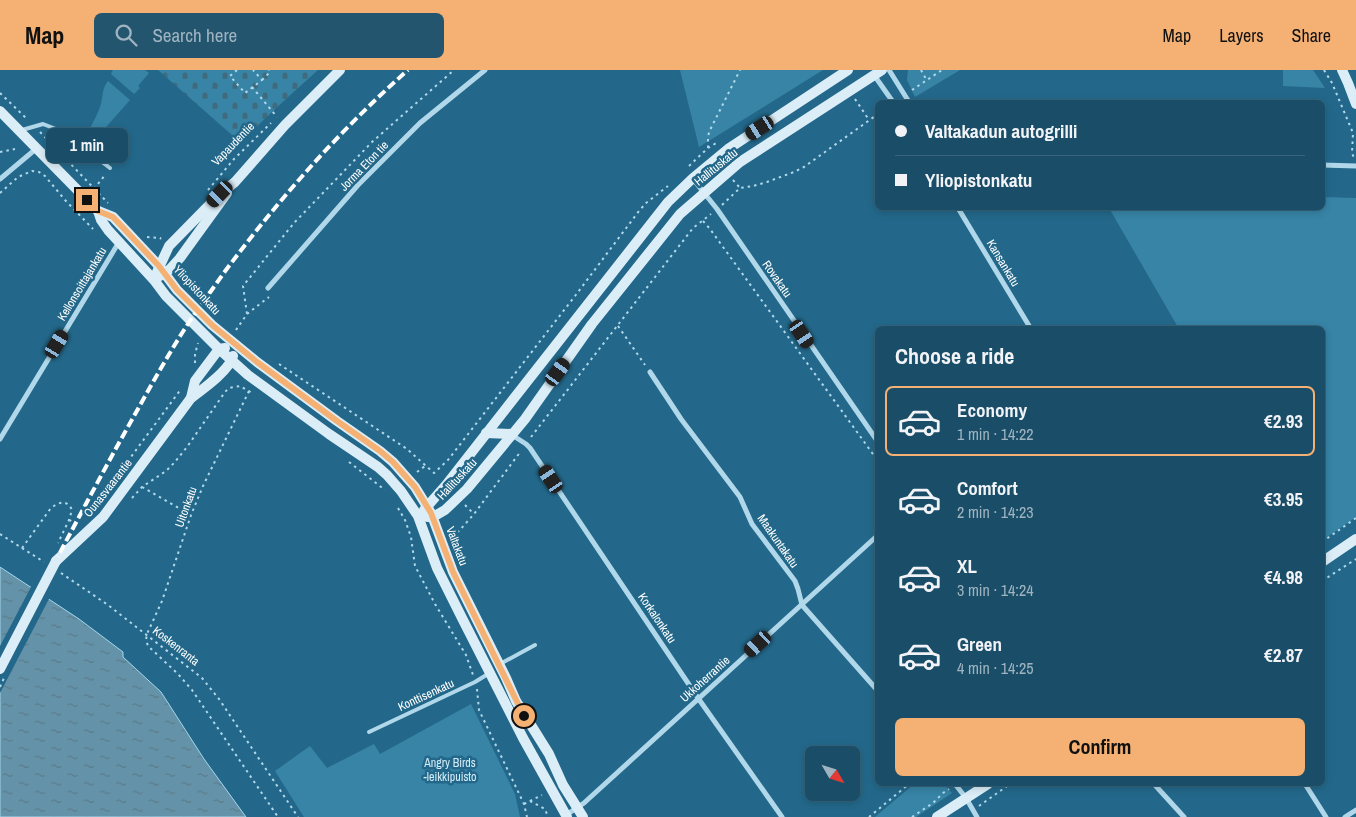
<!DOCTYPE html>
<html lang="en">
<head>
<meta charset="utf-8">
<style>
  body { margin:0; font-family:"Archivo Narrow",sans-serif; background:#23556e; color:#f1f3f6; height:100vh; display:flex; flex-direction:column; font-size:19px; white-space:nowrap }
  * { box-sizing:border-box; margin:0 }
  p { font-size:16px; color:#9fb4c0 }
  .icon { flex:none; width:28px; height:28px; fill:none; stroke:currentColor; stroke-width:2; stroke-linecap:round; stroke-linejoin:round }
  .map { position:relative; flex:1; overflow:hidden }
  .panel { position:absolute; left:875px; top:256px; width:450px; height:460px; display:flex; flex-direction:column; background:#1a4e68; border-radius:8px; box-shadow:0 2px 8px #0003,0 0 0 1px #38657c }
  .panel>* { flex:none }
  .hud { position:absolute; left:875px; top:30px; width:450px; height:110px; border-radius:8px; box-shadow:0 2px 8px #0003,0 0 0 1px #38657c; display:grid; align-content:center; height:110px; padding:0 20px; background:#1a4e68 }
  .needle { width:32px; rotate:129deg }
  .fabs { position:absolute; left:805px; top:676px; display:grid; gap:10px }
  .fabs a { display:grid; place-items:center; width:55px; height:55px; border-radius:8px; background:#1a4e68; box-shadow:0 2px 8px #0003,0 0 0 1px #38657c; font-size:25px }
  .end { position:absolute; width:22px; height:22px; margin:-11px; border:6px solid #f5b173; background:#111; box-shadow:0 0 0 2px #111 }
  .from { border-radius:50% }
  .bubble { position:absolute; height:35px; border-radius:8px; background:#1a4e68; box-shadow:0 2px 8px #0003,0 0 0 1px #38657c; font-size:16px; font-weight:800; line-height:35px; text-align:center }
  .car { position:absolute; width:15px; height:30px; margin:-15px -8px; border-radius:6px; box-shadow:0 0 4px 1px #0007; background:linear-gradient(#222 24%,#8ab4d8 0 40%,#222 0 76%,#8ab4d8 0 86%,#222 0) }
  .hud b { display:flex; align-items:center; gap:18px; height:48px; font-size:19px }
  .hud b+b { border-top:1px solid #38657c }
  .hud i { width:12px; height:12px; background:#f1f3f6 }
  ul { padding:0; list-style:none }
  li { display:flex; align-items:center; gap:15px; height:70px; margin:0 10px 8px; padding:0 10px; border:2px solid transparent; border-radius:8px }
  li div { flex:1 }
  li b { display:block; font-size:19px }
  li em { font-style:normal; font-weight:800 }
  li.current { border-color:#f5b173 }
  li>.icon { width:45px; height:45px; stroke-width:1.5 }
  h2 { padding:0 20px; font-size:22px; line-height:60px }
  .primary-button { display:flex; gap:10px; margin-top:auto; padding:10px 20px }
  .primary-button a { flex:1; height:58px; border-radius:8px; background:#f5b173; color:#111; font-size:20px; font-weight:800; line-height:58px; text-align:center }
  header { display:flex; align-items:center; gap:30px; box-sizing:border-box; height:70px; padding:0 25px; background:#f5b173; color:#111 }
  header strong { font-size:24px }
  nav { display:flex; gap:28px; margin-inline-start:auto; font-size:18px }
  .search { width:350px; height:45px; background:#23556e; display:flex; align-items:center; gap:12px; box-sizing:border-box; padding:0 18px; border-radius:8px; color:#9fb4c0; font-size:19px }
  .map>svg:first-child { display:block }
  .green { fill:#3784a7 }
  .cemetery { fill:url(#cemetery-stones) }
  .water { fill:url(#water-ripples); stroke:#a4d6eb }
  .pier { fill:#23688a }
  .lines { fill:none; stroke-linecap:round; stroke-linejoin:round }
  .path { stroke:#b0d8ea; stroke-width:2; stroke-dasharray:2.5 4; stroke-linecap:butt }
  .lane { stroke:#b0d8ea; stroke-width:4 }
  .street { stroke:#b0d8ea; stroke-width:5 }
  .secondary { stroke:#dbeef8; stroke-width:10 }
  .rail { stroke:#fff; stroke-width:4; stroke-dasharray:9 4; stroke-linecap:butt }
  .path-bridge { stroke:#b0d8ea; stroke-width:2; stroke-dasharray:2.5 4; stroke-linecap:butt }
  .secondary-bridge { stroke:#dbeef8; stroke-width:10 }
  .route { stroke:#f5b173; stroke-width:6 }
  .labels { text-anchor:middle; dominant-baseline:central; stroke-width:5; stroke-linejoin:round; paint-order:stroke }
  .street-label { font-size:12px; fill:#fff; stroke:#23688a }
  .park-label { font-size:12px; fill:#d4edf8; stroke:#23688a }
</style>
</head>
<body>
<header>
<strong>Map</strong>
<div class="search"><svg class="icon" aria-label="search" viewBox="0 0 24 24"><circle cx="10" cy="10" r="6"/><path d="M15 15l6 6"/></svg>Search here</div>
<nav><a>Map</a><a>Layers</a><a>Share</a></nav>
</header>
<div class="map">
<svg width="1356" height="747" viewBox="0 0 1356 747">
  <defs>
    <pattern id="cemetery-stones" width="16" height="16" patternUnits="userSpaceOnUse" patternTransform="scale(1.25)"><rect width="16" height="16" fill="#3784a7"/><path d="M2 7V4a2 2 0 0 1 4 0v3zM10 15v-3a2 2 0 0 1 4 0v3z" fill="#406b7e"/></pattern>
    <pattern id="water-ripples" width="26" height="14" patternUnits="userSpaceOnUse" patternTransform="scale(1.25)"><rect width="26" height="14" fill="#6493a9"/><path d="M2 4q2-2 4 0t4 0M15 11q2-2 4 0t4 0" fill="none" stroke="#5c7a88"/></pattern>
  </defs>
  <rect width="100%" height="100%" fill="#23688a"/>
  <g class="green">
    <polygon points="113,0 145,0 149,3 138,16 140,18 134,24 111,4"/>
    <polygon points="680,0 823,0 699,77"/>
    <polygon points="908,0 960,0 915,27 907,10"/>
    <polygon points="1283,0 1313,0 1325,18 1283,16"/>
    <path d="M108,11L130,30L91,74L94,79L93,81L82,71C89,60 97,47 101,34C103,26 102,18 108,11Z"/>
    <polygon points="1323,127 1356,128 1356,447 1323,470 1322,259 1179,259 1109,138 1322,138"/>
    <polygon points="471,634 515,724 520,747 304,747 275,701 310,676 327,698 374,674 380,684"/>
    <polygon points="914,714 943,714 952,723 916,747 875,747"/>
  </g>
  <polygon class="cemetery" points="158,0 318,0 288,27 240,72"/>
  <polygon class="water" points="0,497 79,549 123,582 123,587 161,622 204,689 246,747 0,747"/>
  <polygon class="pier" points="32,515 50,527 0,623 0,576"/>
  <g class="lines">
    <g class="path">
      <polyline points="237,0 230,6 245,23 262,10 253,0"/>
      <polyline points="921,0 926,9"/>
      <polyline points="1324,0 1332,13 1353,63 1352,83 1354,88"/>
      <polyline points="262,10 270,2 269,0"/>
      <polyline points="252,17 277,47"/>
      <polyline points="912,20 942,0"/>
      <polyline points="0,23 28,50"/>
      <polyline points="855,29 869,50"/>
      <polyline points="40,62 108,133"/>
      <polyline points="708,78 708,66 710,60 740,0"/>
      <polyline points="0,82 15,79"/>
      <polyline points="689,96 708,78 718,72"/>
      <polyline points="733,110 740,118"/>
      <polyline points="94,119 105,105"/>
      <polyline points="208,120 234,89 271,53"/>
      <polyline points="0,123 18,107 32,101 39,102 45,106 65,130 93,159"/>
      <polyline points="722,135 740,118 753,116 767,112 794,102 804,97 878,44"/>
      <polyline points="703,151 710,159 878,391"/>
      <polyline points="147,167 160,168 161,169"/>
      <polyline points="184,210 184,206 186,198"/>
      <polyline points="247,244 269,227"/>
      <polyline points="618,256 645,295"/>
      <polyline points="236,260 247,244 243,216 294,153 372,72 454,0"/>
      <polyline points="195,293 195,284 198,273"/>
      <polyline points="279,294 407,379 434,403 448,390 575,226 639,141 646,133 668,116"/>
      <polyline points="249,321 203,416 191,445 162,531 147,564 146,570 148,576 178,604 192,620 278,747"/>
      <polyline points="531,367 693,158 711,144"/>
      <polyline points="349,392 385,420"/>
      <polyline points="417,402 425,396"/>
      <polyline points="142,417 191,445"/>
      <polyline points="132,428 142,417 166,401 174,393 187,377 225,322 229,318 240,316 252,323"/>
      <polyline points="465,435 474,444"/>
      <polyline points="398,438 405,450 411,467 415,496 435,534 466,585 473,605"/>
      <polyline points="89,444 181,319"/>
      <polyline points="69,450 79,454"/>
      <polyline points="0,464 44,492"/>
      <polyline points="451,465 459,461 474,444 521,381"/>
      <polyline points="1322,472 1356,448"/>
      <path d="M22,478L51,438C59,432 67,429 72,440L69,450L58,473"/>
      <polyline points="61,503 108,535 202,608 219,629 298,747"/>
      <polyline points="1322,511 1356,489"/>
      <polyline points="477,619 479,640 524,734 527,747"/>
      <polyline points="530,731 545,739 548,747"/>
      <polyline points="524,734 542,725"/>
      <polyline points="979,736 1010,714"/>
      <polyline points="869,747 909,714"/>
      <polyline points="912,747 933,733 943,723 949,719"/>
    </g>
    <g class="lane">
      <polyline points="22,60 43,54 61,61 110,98"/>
      <polyline points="500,594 535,575"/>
      <polyline points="369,662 475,612 488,604"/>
    </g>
    <g class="street">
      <polyline points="889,0 909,32"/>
      <polyline points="874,5 893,32"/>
      <polyline points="1322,95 1356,96"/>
      <polyline points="0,109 37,78"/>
      <polyline points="693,109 717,139 878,372"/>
      <polyline points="958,138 1031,259"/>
      <polyline points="268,218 358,115 420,53 485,0"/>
      <polyline points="650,302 681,349 740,427 752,454 795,511 798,519 802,535 878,621"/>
      <polyline points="512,365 526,374 530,378 698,628 782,747"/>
      <polyline points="0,369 119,172"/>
      <polyline points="955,714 966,728 977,747"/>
      <polyline points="1154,714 1184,747"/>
      <polyline points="1305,714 1326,747"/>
      <polyline points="566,745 584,733 878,465"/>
      <polyline points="1345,747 1356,740"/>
    </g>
    <g class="secondary">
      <polyline points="1342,0 1348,13 1356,34"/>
      <polyline points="0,41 98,141 113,147 159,196 177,220 212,255 257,292 337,351 380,381 393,392 415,417 431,443 453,502 506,608 516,631 549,684 563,715 583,747"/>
      <polyline points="98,141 101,150 108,160 154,210 166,226 219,279 248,305 329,364 378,397 387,405 401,421 418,446 437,498 463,550 523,668 567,747"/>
      <polyline points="157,202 169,176 220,124 235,112 285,55 340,0"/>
      <polyline points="160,206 170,199 180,188 227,123"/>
      <polyline points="191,328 195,311 219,279 225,278"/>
      <polyline points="486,363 512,364"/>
      <polyline points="424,440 446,415 668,132 693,108 728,79 848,0"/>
      <polyline points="427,447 433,447 445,440 467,419 525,349 592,254 680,144 740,92 882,0"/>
      <path d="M56,491L103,447L191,328C203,319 230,300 233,286"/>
      <polyline points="1322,492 1356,469"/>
      <polyline points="937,747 988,714"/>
    </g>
    <path class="rail" d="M0,598C39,522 79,446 120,371C141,334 161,296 184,260C196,241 210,223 223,204C278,130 339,61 408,0"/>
    <polyline class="path-bridge" points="0,617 4,608"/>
    <polyline class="secondary-bridge" points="0,599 56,491"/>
  </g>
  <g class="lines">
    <polyline class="route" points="87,130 98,141 113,147 159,196 177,220 212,255 257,292 337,351 380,381 393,392 415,417 431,443 453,502 524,646"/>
  </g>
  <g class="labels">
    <g class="street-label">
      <text transform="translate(233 74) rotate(-46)">Vapaudentie</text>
      <text transform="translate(364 96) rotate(-46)">Jorma Eton tie</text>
      <text transform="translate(716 97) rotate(-39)">Hallituskatu</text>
      <text transform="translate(1003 193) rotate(59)">Kansankatu</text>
      <text transform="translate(777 209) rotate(55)">Rovakatu</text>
      <text transform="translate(82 214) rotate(-59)">Kellonsoittajankatu</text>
      <text transform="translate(197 220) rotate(47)">Yliopistonkatu</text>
      <text transform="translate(457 409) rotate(-47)">Hallituskatu</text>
      <text transform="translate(108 418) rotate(-52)">Ounasvaarantie</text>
      <text transform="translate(186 437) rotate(-70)">Uitonkatu</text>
      <text transform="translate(778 471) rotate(55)">Maakuntakatu</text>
      <text transform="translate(457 476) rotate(69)">Valtakatu</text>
      <text transform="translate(657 548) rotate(56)">Korkalonkatu</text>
      <text transform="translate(176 576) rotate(38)">Koskenranta</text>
      <text transform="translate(705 609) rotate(-42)">Ukkoherrantie</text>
      <text transform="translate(426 625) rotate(-25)">Konttisenkatu</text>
    </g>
    <g class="park-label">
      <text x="450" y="693">Angry Birds<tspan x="450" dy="14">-leikkipuisto</tspan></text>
    </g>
  </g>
</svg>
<div class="fabs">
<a><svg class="needle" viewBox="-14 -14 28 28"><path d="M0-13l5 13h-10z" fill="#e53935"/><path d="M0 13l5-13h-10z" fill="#9fb4c0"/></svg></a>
</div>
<i class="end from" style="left:524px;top:646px"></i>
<i class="end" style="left:87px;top:130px"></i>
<div class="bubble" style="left:46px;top:58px;width:82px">1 min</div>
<i class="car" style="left:760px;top:58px;rotate:237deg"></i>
<i class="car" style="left:220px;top:124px;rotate:224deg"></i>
<i class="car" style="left:802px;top:264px;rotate:146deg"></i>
<i class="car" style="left:57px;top:274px;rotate:31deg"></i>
<i class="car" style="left:558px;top:302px;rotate:36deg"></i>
<i class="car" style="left:551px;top:409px;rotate:326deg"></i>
<i class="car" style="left:758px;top:574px;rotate:228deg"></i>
<div class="hud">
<b><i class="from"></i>Valtakadun autogrilli</b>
<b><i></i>Yliopistonkatu</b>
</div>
<section class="panel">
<h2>Choose a ride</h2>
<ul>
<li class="current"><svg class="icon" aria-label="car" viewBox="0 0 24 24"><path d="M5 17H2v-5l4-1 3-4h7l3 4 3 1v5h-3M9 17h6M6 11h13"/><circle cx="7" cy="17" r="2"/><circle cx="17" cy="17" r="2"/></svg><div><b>Economy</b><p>1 min · 14:22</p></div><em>€2.93</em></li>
<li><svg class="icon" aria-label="car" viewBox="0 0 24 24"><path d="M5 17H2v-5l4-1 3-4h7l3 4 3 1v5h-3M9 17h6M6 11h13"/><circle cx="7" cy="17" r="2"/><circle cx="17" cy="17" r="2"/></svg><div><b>Comfort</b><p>2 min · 14:23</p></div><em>€3.95</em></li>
<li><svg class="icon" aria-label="car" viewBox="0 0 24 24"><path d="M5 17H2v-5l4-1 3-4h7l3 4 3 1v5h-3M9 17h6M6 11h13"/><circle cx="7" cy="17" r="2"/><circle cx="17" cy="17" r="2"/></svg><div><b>XL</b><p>3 min · 14:24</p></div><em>€4.98</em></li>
<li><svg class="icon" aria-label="car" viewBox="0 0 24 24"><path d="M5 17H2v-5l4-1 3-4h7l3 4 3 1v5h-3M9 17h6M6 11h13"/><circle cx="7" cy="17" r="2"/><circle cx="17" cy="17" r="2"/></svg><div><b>Green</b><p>4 min · 14:25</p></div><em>€2.87</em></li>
</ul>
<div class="primary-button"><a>Confirm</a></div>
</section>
</div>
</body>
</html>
